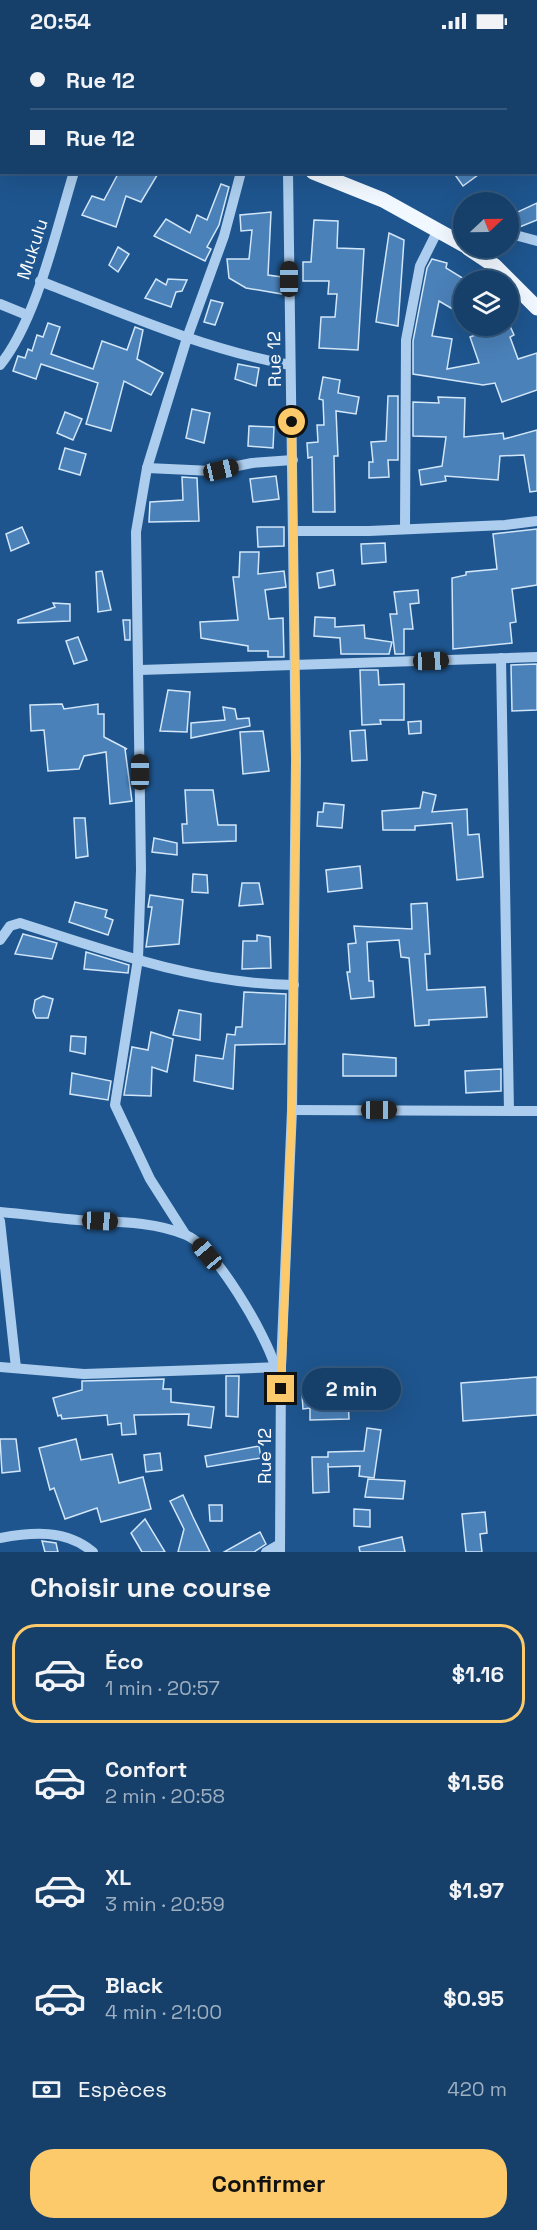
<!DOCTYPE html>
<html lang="fr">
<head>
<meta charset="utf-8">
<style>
  body { margin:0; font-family:"Space Grotesk",sans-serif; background:#1f4770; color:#f1f3f6; height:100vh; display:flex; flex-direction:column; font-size:22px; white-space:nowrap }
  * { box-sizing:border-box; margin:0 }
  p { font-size:20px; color:#9eafc1 }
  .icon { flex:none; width:33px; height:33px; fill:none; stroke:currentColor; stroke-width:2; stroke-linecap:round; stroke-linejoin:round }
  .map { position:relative; height:1510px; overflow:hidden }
  .sheet { display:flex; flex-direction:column; background:#16406a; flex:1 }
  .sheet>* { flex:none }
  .guide { position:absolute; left:0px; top:0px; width:537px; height:132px; box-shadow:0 6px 24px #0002,0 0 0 2px #35597e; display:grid; align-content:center; height:132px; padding:0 30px; background:#16406a }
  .needle { width:39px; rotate:68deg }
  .tools { position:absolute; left:453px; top:150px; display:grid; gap:12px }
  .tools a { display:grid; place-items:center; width:66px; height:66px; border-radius:50%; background:#16406a; box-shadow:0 6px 24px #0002,0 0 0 2px #35597e; font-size:30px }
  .end { position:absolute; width:27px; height:27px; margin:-14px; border:8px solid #fcca6b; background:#111; box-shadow:0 0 0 3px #111 }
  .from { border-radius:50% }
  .bubble { position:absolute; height:42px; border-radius:21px; background:#16406a; box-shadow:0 6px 24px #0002,0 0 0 2px #35597e; font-size:20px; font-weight:700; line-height:42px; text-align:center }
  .car { position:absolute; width:18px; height:36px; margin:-18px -9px; border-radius:8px; box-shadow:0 0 4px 2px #0007; background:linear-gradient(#222 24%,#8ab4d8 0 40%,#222 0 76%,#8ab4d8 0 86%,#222 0) }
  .guide b { display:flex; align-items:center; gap:21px; height:57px; font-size:22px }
  .guide b+b { border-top:2px solid #35597e }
  .guide i { width:15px; height:15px; background:#f1f3f6 }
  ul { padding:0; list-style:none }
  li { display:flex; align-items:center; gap:18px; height:99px; margin:0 12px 9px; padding:0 18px; border:3px solid transparent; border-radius:24px }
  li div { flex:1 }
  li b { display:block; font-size:22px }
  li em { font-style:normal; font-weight:700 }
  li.current { border-color:#fcca6b }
  li>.icon { width:54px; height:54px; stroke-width:1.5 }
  h2 { padding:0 30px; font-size:27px; line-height:72px }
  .pay { display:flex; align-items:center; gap:15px; height:66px; padding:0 30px; font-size:22px }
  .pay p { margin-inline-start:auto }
  .action { display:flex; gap:12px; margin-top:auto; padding:12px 30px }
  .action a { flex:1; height:69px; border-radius:24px; background:#fcca6b; color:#111; font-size:24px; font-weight:700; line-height:69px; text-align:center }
  .status { display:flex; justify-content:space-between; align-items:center; height:42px; padding:0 30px; background:#16406a; direction:ltr }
  .status svg { height:16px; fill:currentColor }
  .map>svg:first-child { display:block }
  .building { fill:#4a81b8; stroke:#d2e6f9; stroke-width:1.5 }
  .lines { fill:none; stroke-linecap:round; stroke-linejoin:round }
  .minor { stroke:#accded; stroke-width:10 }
  .major { stroke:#f2f8ff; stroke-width:15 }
  .rail-casing { stroke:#fff; stroke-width:7 }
  .rail { stroke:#1e558e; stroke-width:4.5; stroke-dasharray:14; stroke-linecap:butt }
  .route { stroke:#fcca6b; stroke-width:8 }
  .labels { text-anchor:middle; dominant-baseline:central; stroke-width:5; stroke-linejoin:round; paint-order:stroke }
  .street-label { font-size:18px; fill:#fff; stroke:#1e558e }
</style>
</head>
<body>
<div class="status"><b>20:54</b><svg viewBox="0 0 49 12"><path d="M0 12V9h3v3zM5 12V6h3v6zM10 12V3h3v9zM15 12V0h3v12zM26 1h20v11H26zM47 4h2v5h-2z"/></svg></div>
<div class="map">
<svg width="537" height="1510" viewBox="0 0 537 1510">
  <rect width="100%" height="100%" fill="#1e558e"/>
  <g class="building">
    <polygon points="119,130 159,130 141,160 126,154 116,185 82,173 92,154 104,158"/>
    <polygon points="453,130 482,130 463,144"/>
    <polygon points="221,142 229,145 219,183 207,205 211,207 205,219 154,194 166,177 190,191 197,173 207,178"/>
    <polygon points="537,161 537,178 517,186 511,173"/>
    <polygon points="271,170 268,233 282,235 282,252 246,246 229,236 227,217 249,217 252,188 241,189 240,173"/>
    <polygon points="314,178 338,179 337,206 364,207 358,308 319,306 321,275 335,275 337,252 328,252 329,239 303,239 303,220 311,220"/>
    <polygon points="389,191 404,198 398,284 376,280"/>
    <polygon points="118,205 129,212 118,230 109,223"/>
    <polygon points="432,217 447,221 446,226 464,237 464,273 457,261 456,269 439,259 432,294 452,297 447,327 479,321 470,295 483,290 475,284 510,284 514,293 510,295 518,317 537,311 537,348 502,360 495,341 483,343 413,332 413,299 427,226"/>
    <polygon points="156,237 166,243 168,237 187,238 182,249 176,250 171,265 145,256"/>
    <polygon points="211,258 223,261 215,283 204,280"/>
    <polygon points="48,281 60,285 51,312 93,327 102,299 127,308 135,285 143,288 137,317 163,331 151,353 124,339 111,389 86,382 98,341 41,322 36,337 13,329 18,314 25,316 28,307 32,309 37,293 43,295"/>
    <polygon points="238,322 259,326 256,344 235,337"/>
    <polygon points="323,335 340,338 338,351 359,355 356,372 336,369 338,414 334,414 335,470 313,470 312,415 308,416 307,401 318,400 317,383 324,383 323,358 319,357"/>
    <polygon points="388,354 398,354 398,418 388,418 389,435 369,436 369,420 373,420 371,400 386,399"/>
    <polygon points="438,355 465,356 464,395 503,391 504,397 537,388 537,449 530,450 524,413 500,414 498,438 445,434 446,439 421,443 419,428 442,424 446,395 413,394 413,360 439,361"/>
    <polygon points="192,367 210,371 204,401 186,396"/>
    <polygon points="65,370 82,377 73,398 57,391"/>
    <polygon points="249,384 274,385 273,406 248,404"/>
    <polygon points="65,406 86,412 80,433 59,427"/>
    <polygon points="276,434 279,457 253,460 250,437"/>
    <polygon points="182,435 197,436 199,479 149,480 150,460 183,458"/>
    <polygon points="22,485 29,501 11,509 6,492"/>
    <polygon points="257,485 284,485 284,504 258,505"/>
    <polygon points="537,487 537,543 512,547 516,580 510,581 512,601 453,607 452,536 466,533 466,530 497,527 493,492"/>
    <polygon points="385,501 386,520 362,522 361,502"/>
    <polygon points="240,510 259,510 258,532 284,529 286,545 265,548 269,577 283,576 284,615 268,615 268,609 248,609 248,604 201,596 200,580 238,578 233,535 239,535"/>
    <polygon points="333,528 335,543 319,546 317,531"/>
    <polygon points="102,529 111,568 98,570 96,530"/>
    <polygon points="418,548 419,561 410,562 413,587 404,587 404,612 395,612 390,572 397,572 394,550"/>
    <polygon points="53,561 70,562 70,579 18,581 18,578 55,565"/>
    <polygon points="315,575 335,576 335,585 364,583 365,596 392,600 389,612 341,612 340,596 314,594"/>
    <polygon points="123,578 130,578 130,598 125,598"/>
    <polygon points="78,595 87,618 74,622 66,599"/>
    <polygon points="537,622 537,668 512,669 511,623"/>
    <polygon points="360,628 378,628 379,643 404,642 404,678 380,678 381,682 362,683"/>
    <polygon points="168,648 190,650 187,690 160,689"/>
    <polygon points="62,662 64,667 98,662 98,672 104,672 104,695 127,707 125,707 132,759 110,762 106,710 84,714 79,727 48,729 44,688 31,689 30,663"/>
    <polygon points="223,665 235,667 237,677 249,676 250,684 191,696 191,681 225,678"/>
    <polygon points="421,679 421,691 409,692 408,680"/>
    <polygon points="365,688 367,718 352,719 350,689"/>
    <polygon points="263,689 269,729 243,732 240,690"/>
    <polygon points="185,748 213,748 218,783 236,783 236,799 183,801 182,782 187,782"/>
    <polygon points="423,750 436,753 432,770 467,767 468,793 479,792 483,835 457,838 452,781 415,784 415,788 383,788 382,769 420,766"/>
    <polygon points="324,761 344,763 342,786 317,784 318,770 323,770"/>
    <polygon points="74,776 85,776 88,814 76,816"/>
    <polygon points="154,796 177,801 177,813 152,810"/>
    <polygon points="360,824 362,846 328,850 326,828"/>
    <polygon points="193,832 207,833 208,851 192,850"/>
    <polygon points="242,841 259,841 263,862 239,864"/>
    <polygon points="150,853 183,858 179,902 146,905 152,865 148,865"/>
    <polygon points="75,860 107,868 105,875 113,878 108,893 69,880"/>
    <polygon points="427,861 430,912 425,912 427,948 485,945 487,975 429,978 429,983 415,984 409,916 401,915 399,898 367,900 369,939 373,939 374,955 351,957 347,930 350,930 348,902 356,901 354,884 412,887 411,862"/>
    <polygon points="23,892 57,901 52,917 15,912"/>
    <polygon points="257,893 270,895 271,926 242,927 243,899 257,899"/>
    <polygon points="86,910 129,923 128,931 84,927"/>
    <polygon points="244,950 286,952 285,1002 235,1003 233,1047 194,1039 196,1013 223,1017 227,992 235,993 236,985 242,985"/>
    <polygon points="43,954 53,957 48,976 36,976 33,969 35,958"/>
    <polygon points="179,968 201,972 200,998 173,993"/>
    <polygon points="151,990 173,997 167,1030 152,1025 151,1054 124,1053 132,1005 148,1008"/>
    <polygon points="71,994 86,995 85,1012 70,1009"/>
    <polygon points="343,1012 396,1016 396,1034 343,1034"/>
    <polygon points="501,1027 501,1049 466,1051 465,1029"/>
    <polygon points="72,1031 111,1039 108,1058 70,1052"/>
    <polygon points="334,1331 380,1332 379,1357 348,1356 349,1377 310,1378 310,1366 303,1367 302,1353 321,1353 321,1348 334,1348"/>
    <polygon points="226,1334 239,1334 238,1375 226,1374"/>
    <polygon points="537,1335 537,1373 463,1379 461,1341"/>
    <polygon points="164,1337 163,1347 171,1347 171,1360 214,1365 211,1386 188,1383 189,1372 134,1373 136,1392 122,1393 121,1381 108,1383 107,1373 62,1377 61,1373 58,1374 53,1356 82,1348 82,1339"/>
    <polygon points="367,1386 381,1388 374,1436 359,1434 360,1424 328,1425 328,1421 329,1450 313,1451 312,1415 328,1415 328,1410 364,1409"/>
    <polygon points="0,1397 16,1397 20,1429 2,1431"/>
    <polygon points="76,1397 81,1418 112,1412 119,1441 143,1435 151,1467 101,1480 97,1466 65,1477 54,1446 50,1448 39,1406"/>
    <polygon points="259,1404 261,1416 207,1425 205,1414"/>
    <polygon points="160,1411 162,1428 146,1430 144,1413"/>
    <polygon points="368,1437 405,1439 403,1457 365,1455"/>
    <polygon points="183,1453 193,1475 210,1510 178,1510 184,1487 170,1459"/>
    <polygon points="209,1463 222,1463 222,1479 210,1479"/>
    <polygon points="354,1467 370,1468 370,1485 354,1484"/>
    <polygon points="485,1470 487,1491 480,1492 482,1510 466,1510 462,1472"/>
    <polygon points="145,1477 165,1510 142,1510 131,1491"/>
    <polygon points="260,1490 266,1502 254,1510 224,1510"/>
    <polygon points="402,1495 405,1510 360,1510 359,1505"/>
    <polygon points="42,1499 56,1501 58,1510 45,1510"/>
  </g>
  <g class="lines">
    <g class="minor">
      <polyline points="508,191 537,199"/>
      <path d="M40,239C122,271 203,307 290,323"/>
      <polyline points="0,262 27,273"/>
      <path d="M0,323C37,277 56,188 74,130"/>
      <polyline points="147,426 212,429 252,421 293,418"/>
      <polyline points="405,486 406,298 420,224 438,188"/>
      <polyline points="294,489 369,489 505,483 537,479"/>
      <polyline points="501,616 509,1069"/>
      <polyline points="140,628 537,615"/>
      <path d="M0,898L10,884L20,881C109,910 199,942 294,943"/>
      <polyline points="292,1068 537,1069"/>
      <path d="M0,1170C26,1172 52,1176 78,1178C113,1180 153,1179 186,1193C215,1205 266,1293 275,1324"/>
      <polyline points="0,1179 16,1326"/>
      <polyline points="185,1192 150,1137 115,1063 138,917 141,828 136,490 147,426 187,296 224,194 241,130"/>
      <polyline points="0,1325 84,1332 281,1325"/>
      <path d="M0,1496C32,1490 66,1487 93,1510"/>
      <polyline points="266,1510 280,1502"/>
      <polyline points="280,1510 281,1325 292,1068 296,718 288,130"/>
    </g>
    <g class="major">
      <polyline points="0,47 2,47"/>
      <polyline points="313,130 383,158 464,203"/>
      <polyline points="468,206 495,224 537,266"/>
    </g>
    <defs>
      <g id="rail">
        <polyline points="488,0 489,2"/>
        <polyline points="536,55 537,57"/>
      </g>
    </defs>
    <use href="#rail" class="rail-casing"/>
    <use href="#rail" class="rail"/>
  </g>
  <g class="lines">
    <polyline class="route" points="281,1347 292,1068 296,718 292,380"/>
  </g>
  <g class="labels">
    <g class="street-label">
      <text transform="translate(32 207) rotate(-72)">Mukulu</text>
      <text transform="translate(274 317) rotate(-91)">Rue 12</text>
      <text transform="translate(264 1414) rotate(-90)">Rue 12</text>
    </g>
  </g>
</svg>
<div class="tools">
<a><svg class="needle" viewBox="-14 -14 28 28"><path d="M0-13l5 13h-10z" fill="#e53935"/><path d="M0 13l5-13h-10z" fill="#9eafc1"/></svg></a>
<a><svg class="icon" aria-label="layers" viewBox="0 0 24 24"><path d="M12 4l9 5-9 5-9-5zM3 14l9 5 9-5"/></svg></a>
</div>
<i class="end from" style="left:292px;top:380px"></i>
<i class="end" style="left:281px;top:1347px"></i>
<div class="bubble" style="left:302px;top:1326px;width:99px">2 min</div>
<i class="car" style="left:289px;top:237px;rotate:0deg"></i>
<i class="car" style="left:221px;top:428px;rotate:77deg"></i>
<i class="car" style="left:431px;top:619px;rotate:88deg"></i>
<i class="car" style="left:140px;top:730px;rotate:0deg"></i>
<i class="car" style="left:379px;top:1068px;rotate:90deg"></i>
<i class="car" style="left:100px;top:1179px;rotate:93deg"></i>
<i class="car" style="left:207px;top:1212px;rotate:320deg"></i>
<div class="guide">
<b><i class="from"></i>Rue 12</b>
<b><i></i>Rue 12</b>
</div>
</div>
<section class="sheet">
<h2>Choisir une course</h2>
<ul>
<li class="current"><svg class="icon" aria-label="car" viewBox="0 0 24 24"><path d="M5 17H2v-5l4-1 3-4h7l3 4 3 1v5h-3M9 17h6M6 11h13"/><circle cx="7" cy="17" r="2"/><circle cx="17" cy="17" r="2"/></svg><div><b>Éco</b><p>1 min · 20:57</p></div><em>$1.16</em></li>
<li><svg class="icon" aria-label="car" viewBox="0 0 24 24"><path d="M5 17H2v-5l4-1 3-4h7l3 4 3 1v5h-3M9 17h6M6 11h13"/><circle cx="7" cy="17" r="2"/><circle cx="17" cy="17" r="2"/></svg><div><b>Confort</b><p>2 min · 20:58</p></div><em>$1.56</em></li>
<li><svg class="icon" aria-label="car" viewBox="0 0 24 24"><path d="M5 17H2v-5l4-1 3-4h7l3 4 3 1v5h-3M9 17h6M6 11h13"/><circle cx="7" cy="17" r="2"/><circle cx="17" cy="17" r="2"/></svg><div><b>XL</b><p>3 min · 20:59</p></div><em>$1.97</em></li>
<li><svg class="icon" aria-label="car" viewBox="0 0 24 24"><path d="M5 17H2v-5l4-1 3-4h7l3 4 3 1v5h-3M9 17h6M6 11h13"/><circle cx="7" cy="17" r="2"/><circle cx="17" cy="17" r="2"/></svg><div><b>Black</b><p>4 min · 21:00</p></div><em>$0.95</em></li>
</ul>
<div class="pay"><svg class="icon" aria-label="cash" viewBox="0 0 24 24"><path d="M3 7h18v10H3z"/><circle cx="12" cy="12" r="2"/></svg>Espèces<p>420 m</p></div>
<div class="action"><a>Confirmer</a></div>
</section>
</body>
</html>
